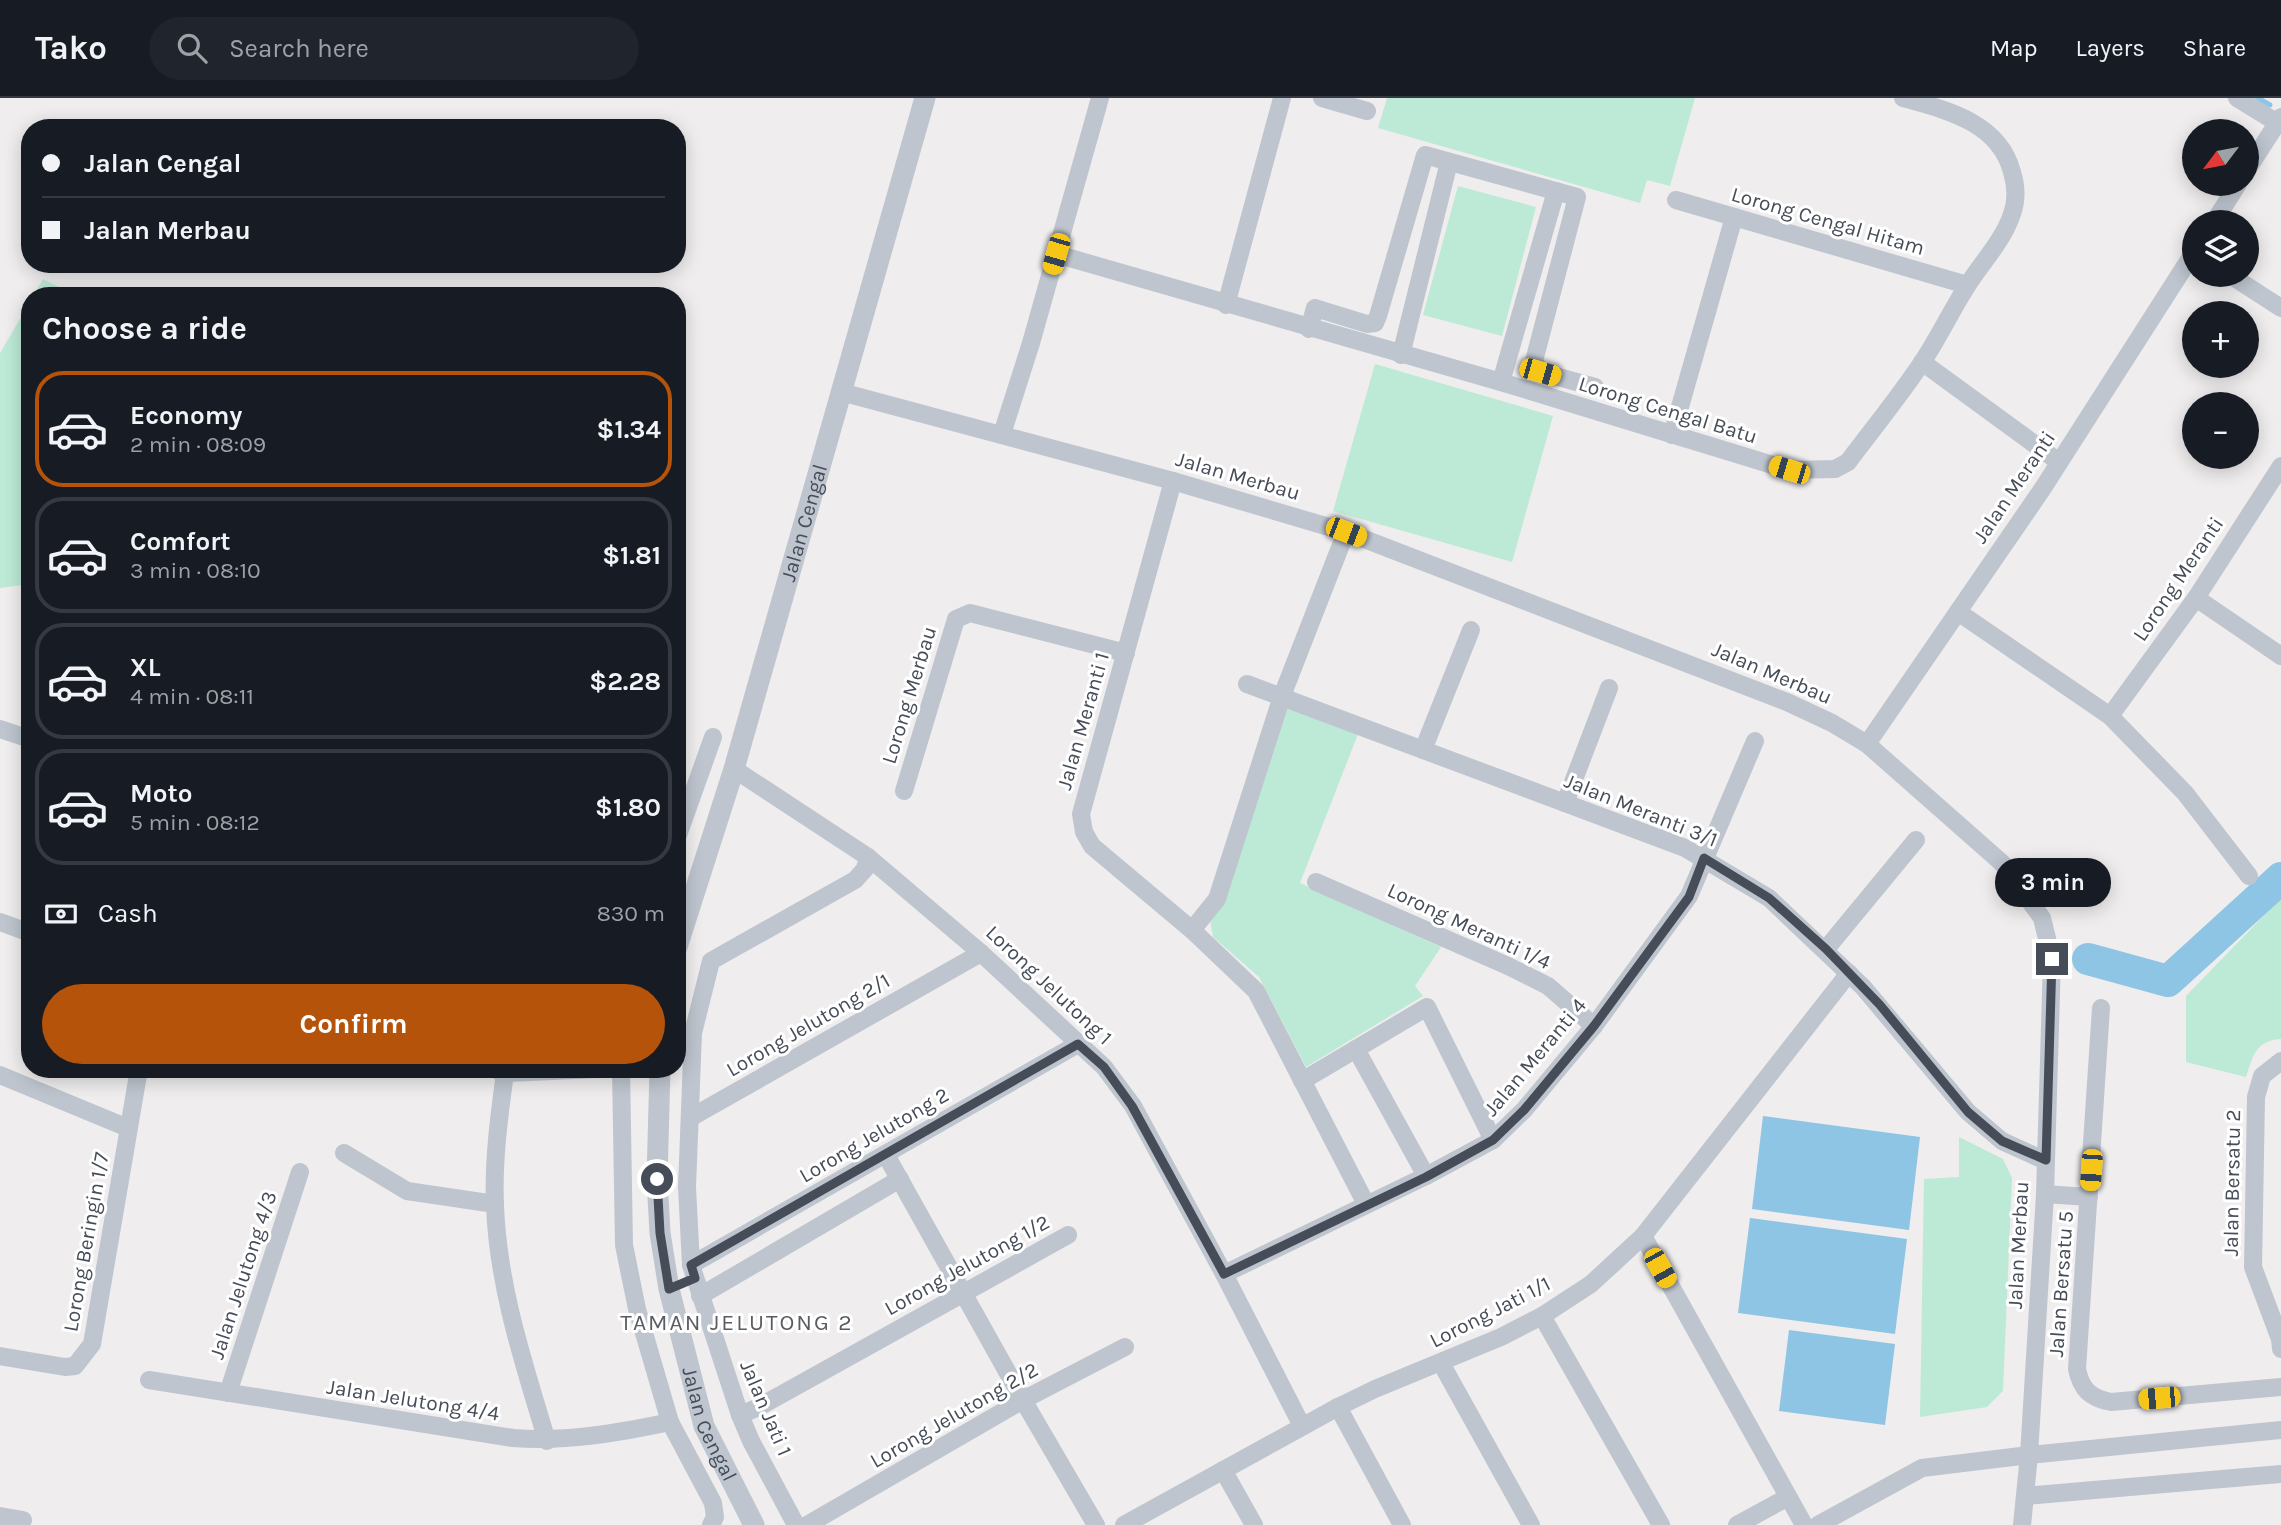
<!DOCTYPE html>
<html lang="en">
<head>
<meta charset="utf-8">
<style>
  body { margin:0; font-family:Karla,sans-serif; background:#20242c; color:#f1f3f6; height:100vh; display:flex; flex-direction:column; font-size:26px; white-space:nowrap }
  * { box-sizing:border-box; margin:0 }
  p { font-size:23px; color:#9ea1a6 }
  .icon { flex:none; width:38px; height:38px; fill:none; stroke:currentColor; stroke-width:2; stroke-linecap:round; stroke-linejoin:round }
  .map { position:relative; flex:1; overflow:hidden }
  .details { position:absolute; left:21px; top:189px; width:665px; height:791px; display:flex; flex-direction:column; background:#171b24; border-radius:28px; box-shadow:0 4px 18px #0003 }
  .details>* { flex:none }
  .hud { position:absolute; left:21px; top:21px; width:665px; height:154px; border-radius:28px; box-shadow:0 4px 18px #0003; display:grid; align-content:center; height:154px; padding:0 21px; background:#171b24 }
  .needle { width:46px; rotate:238deg }
  .controls { position:absolute; left:2182px; top:21px; display:grid; gap:14px }
  .controls a { display:grid; place-items:center; width:77px; height:77px; border-radius:50%; background:#171b24; box-shadow:0 4px 18px #0003; font-size:35px }
  .end { position:absolute; width:32px; height:32px; margin:-16px; border:9px solid #464d58; background:#fff; box-shadow:0 0 0 4px #fff }
  .from { border-radius:50% }
  .bubble { position:absolute; height:49px; border-radius:24px; background:#171b24; box-shadow:0 4px 18px #0003; font-size:23px; font-weight:700; line-height:49px; text-align:center }
  .car { position:absolute; width:21px; height:42px; margin:-21px -10px; border-radius:9px; box-shadow:0 0 5px 2px #0007; background:linear-gradient(#f5c518 24%,#345 0 40%,#f5c518 0 76%,#345 0 86%,#f5c518 0) }
  .hud b { display:flex; align-items:center; gap:24px; height:66px; font-size:26px }
  .hud b+b { border-top:2px solid #363941 }
  .hud i { width:18px; height:18px; background:#f1f3f6 }
  ul { padding:0; list-style:none }
  li { display:flex; align-items:center; gap:21px; height:116px; margin:0 14px 10px; padding:0 7px; border:4px solid #363941; border-radius:28px }
  li div { flex:1 }
  li b { display:block; font-size:26px }
  li em { font-style:normal; font-weight:700 }
  li.selected { border-color:#b45309 }
  li>.icon { width:63px; height:63px; stroke-width:1.5 }
  h2 { padding:0 21px; font-size:32px; line-height:84px }
  .pay { display:flex; align-items:center; gap:18px; height:77px; padding:0 21px; font-size:26px }
  .pay p { margin-inline-start:auto }
  .cta { display:flex; gap:14px; margin-top:auto; padding:14px 21px }
  .cta a { flex:1; height:80px; border-radius:42px; background:#b45309; color:#fff; font-size:28px; font-weight:700; line-height:80px; text-align:center }
  header { display:flex; align-items:center; gap:42px; box-sizing:border-box; height:98px; padding:0 35px; background:#171b24; border-bottom:2px solid #363941 }
  header strong { font-size:33px }
  nav { display:flex; gap:38px; margin-inline-start:auto; font-size:24px }
  .search { width:490px; height:63px; background:#20242c; display:flex; align-items:center; gap:18px; box-sizing:border-box; padding:0 24px; border-radius:38px; color:#9ea1a6; font-size:26px }
  .map>svg:first-child { display:block }
  .green { fill:#bdead6 }
  .water { fill:#8ec4e4 }
  .lines { fill:none; stroke-linecap:round; stroke-linejoin:round }
  .stream { stroke:#8ec4e4; stroke-width:5 }
  .river { stroke:#8ec4e4; stroke-width:32 }
  .minor { stroke:#bec5ce; stroke-width:18 }
  .tertiary { stroke:#bec5ce; stroke-width:21 }
  .route { stroke:#464d58; stroke-width:9 }
  .labels { text-anchor:middle; dominant-baseline:central; stroke-width:6; stroke-linejoin:round; paint-order:stroke }
  .street-label { font-size:21px; fill:#464d58; stroke:#fff }
  .neighbourhood-label { font-size:23px; letter-spacing:2px; fill:#5a5c61; stroke:#fff }
</style>
</head>
<body>
<header>
<strong>Tako</strong>
<div class="search"><svg class="icon" aria-label="search" viewBox="0 0 24 24"><circle cx="10" cy="10" r="6"/><path d="M15 15l6 6"/></svg>Search here</div>
<nav><a>Map</a><a>Layers</a><a>Share</a></nav>
</header>
<div class="map">
<svg width="2281" height="1427" viewBox="0 0 2281 1427">
  <rect width="100%" height="100%" fill="#efeded"/>
  <g class="green">
    <polygon points="1387,0 1695,0 1670,88 1647,82 1640,105 1378,30"/>
    <polygon points="1458,88 1536,109 1502,238 1423,217"/>
    <polygon points="43,181 77,198 33,198"/>
    <polygon points="30,204 30,476 22,487 0,490 0,255"/>
    <polygon points="1375,266 1553,318 1512,464 1333,413"/>
    <polygon points="1287,609 1358,636 1300,785 1441,849 1415,888 1423,898 1306,969 1259,879 1213,839 1210,822"/>
    <path d="M2281,800V941C2255,943 2253,958 2246,979L2186,964V898Z"/>
    <polygon points="1959,1039 2003,1061 2012,1080 2003,1293 1987,1309 1920,1319 1924,1081 1959,1079"/>
  </g>
  <g class="water">
    <polygon points="1763,1018 1920,1039 1909,1132 1752,1111"/>
    <polygon points="1750,1120 1907,1141 1895,1236 1738,1215"/>
    <polygon points="1789,1232 1895,1246 1885,1327 1779,1313"/>
  </g>
  <g class="lines">
    <polyline class="stream" points="2258,0 2270,7"/>
    <polyline class="river" points="2088,861 2168,883 2281,780"/>
    <g class="minor">
      <polyline points="1322,0 1367,13"/>
      <polyline points="2237,0 2281,27"/>
      <polyline points="2247,72 2281,19"/>
      <polyline points="1676,102 1967,187"/>
      <polyline points="2214,124 2238,86"/>
      <path d="M1056,156L1501,284L1789,372L1835,371L1848,364C1872,332 1898,300 1921,266C1938,241 1951,213 1967,188C1982,164 2003,143 2012,116C2017,102 2016,87 2012,74C1999,24 1946,12 1903,0"/>
      <polyline points="2230,177 2281,210"/>
      <polyline points="1226,207 1282,0"/>
      <polyline points="1309,231 1315,210 1367,226 1375,225 1378,218 1425,57 1577,99 1534,263 1540,274 1595,289"/>
      <polyline points="1401,257 1449,64"/>
      <polyline points="1922,264 2059,364"/>
      <polyline points="1501,284 1556,93"/>
      <polyline points="841,294 1173,383 1346,434 1787,604 1832,625 1867,646 2002,765 2042,820 2052,861 2045,1096 2029,1357 2022,1427"/>
      <polyline points="1002,336 1031,245 1100,0"/>
      <polyline points="1672,337 1734,119"/>
      <polyline points="1173,383 1081,716 1084,734 1092,748 1192,832 1256,893 1366,1106"/>
      <polyline points="2196,500 2281,558"/>
      <polyline points="1958,514 2110,618 2185,695 2249,778"/>
      <polyline points="1247,586 1685,750 1769,800 1863,889 1968,1014 2002,1043 2046,1063"/>
      <polyline points="2110,618 2196,500 2281,368"/>
      <polyline points="0,631 30,641"/>
      <polyline points="1867,646 2043,390 2194,154"/>
      <polyline points="1423,652 1471,532"/>
      <polyline points="734,671 868,759 981,855 1104,969 1133,1008 1224,1176 1302,1328"/>
      <polyline points="904,693 956,521 970,515 1126,555"/>
      <polyline points="1565,705 1609,590"/>
      <polyline points="677,740 713,639"/>
      <polyline points="1316,784 1508,868 1548,888 1594,928"/>
      <polyline points="0,824 30,835"/>
      <polyline points="1192,832 1217,801 1282,598 1346,434"/>
      <polyline points="1826,851 1916,742"/>
      <path d="M2101,910L2077,1271C2081,1291 2090,1300 2111,1304L2281,1289"/>
      <polyline points="1356,951 1426,1078"/>
      <polyline points="2281,963 2262,978 2256,999 2253,1169 2280,1241 2281,1251"/>
      <polyline points="494,971 505,975 596,971"/>
      <polyline points="621,971 624,1147 637,1211 670,1324 713,1405 715,1419 711,1427"/>
      <path d="M505,975C499,1019 493,1064 495,1108C498,1189 524,1266 547,1343"/>
      <polyline points="0,977 128,1030"/>
      <polyline points="1302,983 1427,909 1493,1042"/>
      <polyline points="690,1020 981,855"/>
      <polyline points="344,1055 407,1093 495,1106"/>
      <polyline points="886,1057 1023,1302 1096,1427"/>
      <polyline points="2045,1096 2089,1099"/>
      <polyline points="1643,1138 1804,1427"/>
      <polyline points="691,1167 1078,946"/>
      <polyline points="1224,1176 1426,1078 1493,1042 1524,1012 1594,928 1689,798 1755,643"/>
      <polyline points="700,1198 900,1081"/>
      <polyline points="1542,1218 1661,1427"/>
      <polyline points="0,1258 65,1269 75,1268 92,1246 139,971"/>
      <polyline points="1441,1265 1531,1427"/>
      <path d="M149,1282L513,1340C566,1344 618,1335 670,1324"/>
      <polyline points="228,1295 300,1074"/>
      <polyline points="1338,1309 1402,1427"/>
      <polyline points="740,1317 759,1309 1068,1137"/>
      <polyline points="1223,1372 1254,1427"/>
      <polyline points="2025,1398 2281,1376"/>
      <polyline points="0,1418 23,1422"/>
      <polyline points="796,1427 751,1343 740,1317 691,1167 687,1089 693,935 711,863 855,782 865,771 868,759"/>
      <polyline points="807,1427 1023,1302 1125,1249"/>
      <polyline points="1124,1427 1338,1309 1375,1291 1501,1239 1542,1218 1591,1186 1643,1138 1849,875"/>
      <polyline points="1737,1427 1788,1399"/>
      <polyline points="1818,1427 1922,1370 2029,1357 2281,1332"/>
    </g>
    <g class="tertiary">
      <path id="s1" d="M677,849L734,671L925,0"/>
      <path id="s2" d="M660,971L657,1081L660,1135L669,1191L704,1328L754,1427"/>
    </g>
  </g>
  <g class="lines">
    <polyline class="route" points="657,1081 660,1135 669,1191 695,1180 691,1167 1078,946 1104,969 1132,1008 1224,1176 1426,1079 1493,1042 1524,1012 1594,928 1689,799 1704,760 1769,800 1826,851 1880,907 1968,1014 2002,1043 2046,1062 2052,861"/>
  </g>
  <g class="labels">
    <g class="street-label">
      <text transform="translate(1828 123) rotate(16)">Lorong Cengal Hitam</text>
      <text transform="translate(1668 312) rotate(17)">Lorong Cengal Batu</text>
      <text transform="translate(1238 378) rotate(16)">Jalan Merbau</text>
      <text transform="translate(2014 389) rotate(-56)">Jalan Meranti</text>
      <text stroke="none"><textPath href="#s1" startOffset="443">Jalan Cengal</textPath></text>
      <text transform="translate(2178 481) rotate(-56)">Lorong Meranti</text>
      <text transform="translate(1772 575) rotate(23)">Jalan Merbau</text>
      <text transform="translate(909 597) rotate(-73)">Lorong Merbau</text>
      <text transform="translate(1083 623) rotate(-74)">Jalan Meranti 1</text>
      <text transform="translate(1641 712) rotate(22)">Jalan Meranti 3/1</text>
      <text transform="translate(1469 828) rotate(25)">Lorong Meranti 1/4</text>
      <text transform="translate(1049 887) rotate(43)">Lorong Jelutong 1</text>
      <text transform="translate(808 927) rotate(-30)">Lorong Jelutong 2/1</text>
      <text transform="translate(1535 959) rotate(-50)">Jalan Meranti 4</text>
      <text transform="translate(874 1037) rotate(-30)">Lorong Jelutong 2</text>
      <text transform="translate(2232 1085) rotate(-89)">Jalan Bersatu 2</text>
      <text transform="translate(86 1144) rotate(-80)">Lorong Beringin 1/7</text>
      <text transform="translate(2018 1147) rotate(-87)">Jalan Merbau</text>
      <text transform="translate(967 1167) rotate(-29)">Lorong Jelutong 1/2</text>
      <text transform="translate(243 1177) rotate(-72)">Jalan Jelutong 4/3</text>
      <text transform="translate(2061 1186) rotate(-86)">Jalan Bersatu 5</text>
      <text transform="translate(1490 1214) rotate(-27)">Lorong Jati 1/1</text>
      <text transform="translate(413 1302) rotate(9)">Jalan Jelutong 4/4</text>
      <text transform="translate(766 1310) rotate(67)">Jalan Jati 1</text>
      <text transform="translate(954 1317) rotate(-30)">Lorong Jelutong 2/2</text>
      <text stroke="none"><textPath href="#s2" startOffset="362">Jalan Cengal</textPath></text>
    </g>
    <g class="neighbourhood-label">
      <text x="737" y="1224">TAMAN JELUTONG 2</text>
    </g>
  </g>
</svg>
<div class="controls">
<a><svg class="needle" viewBox="-14 -14 28 28"><path d="M0-13l5 13h-10z" fill="#e53935"/><path d="M0 13l5-13h-10z" fill="#9ea1a6"/></svg></a>
<a><svg class="icon" aria-label="layers" viewBox="0 0 24 24"><path d="M12 4l9 5-9 5-9-5zM3 14l9 5 9-5"/></svg></a>
<a>+</a>
<a>−</a>
</div>
<i class="end from" style="left:657px;top:1081px"></i>
<i class="end" style="left:2052px;top:861px"></i>
<div class="bubble" style="left:1995px;top:760px;width:116px">3 min</div>
<i class="car" style="left:1056px;top:156px;rotate:196deg"></i>
<i class="car" style="left:1540px;top:274px;rotate:106deg"></i>
<i class="car" style="left:1789px;top:372px;rotate:287deg"></i>
<i class="car" style="left:1346px;top:434px;rotate:111deg"></i>
<i class="car" style="left:2091px;top:1072px;rotate:184deg"></i>
<i class="car" style="left:1660px;top:1170px;rotate:151deg"></i>
<i class="car" style="left:2159px;top:1300px;rotate:265deg"></i>
<div class="hud">
<b><i class="from"></i>Jalan Cengal</b>
<b><i></i>Jalan Merbau</b>
</div>
<section class="details">
<h2>Choose a ride</h2>
<ul>
<li class="selected"><svg class="icon" aria-label="car" viewBox="0 0 24 24"><path d="M5 17H2v-5l4-1 3-4h7l3 4 3 1v5h-3M9 17h6M6 11h13"/><circle cx="7" cy="17" r="2"/><circle cx="17" cy="17" r="2"/></svg><div><b>Economy</b><p>2 min · 08:09</p></div><em>$1.34</em></li>
<li><svg class="icon" aria-label="car" viewBox="0 0 24 24"><path d="M5 17H2v-5l4-1 3-4h7l3 4 3 1v5h-3M9 17h6M6 11h13"/><circle cx="7" cy="17" r="2"/><circle cx="17" cy="17" r="2"/></svg><div><b>Comfort</b><p>3 min · 08:10</p></div><em>$1.81</em></li>
<li><svg class="icon" aria-label="car" viewBox="0 0 24 24"><path d="M5 17H2v-5l4-1 3-4h7l3 4 3 1v5h-3M9 17h6M6 11h13"/><circle cx="7" cy="17" r="2"/><circle cx="17" cy="17" r="2"/></svg><div><b>XL</b><p>4 min · 08:11</p></div><em>$2.28</em></li>
<li><svg class="icon" aria-label="car" viewBox="0 0 24 24"><path d="M5 17H2v-5l4-1 3-4h7l3 4 3 1v5h-3M9 17h6M6 11h13"/><circle cx="7" cy="17" r="2"/><circle cx="17" cy="17" r="2"/></svg><div><b>Moto</b><p>5 min · 08:12</p></div><em>$1.80</em></li>
</ul>
<div class="pay"><svg class="icon" aria-label="cash" viewBox="0 0 24 24"><path d="M3 7h18v10H3z"/><circle cx="12" cy="12" r="2"/></svg>Cash<p>830 m</p></div>
<div class="cta"><a>Confirm</a></div>
</section>
</div>
</body>
</html>
